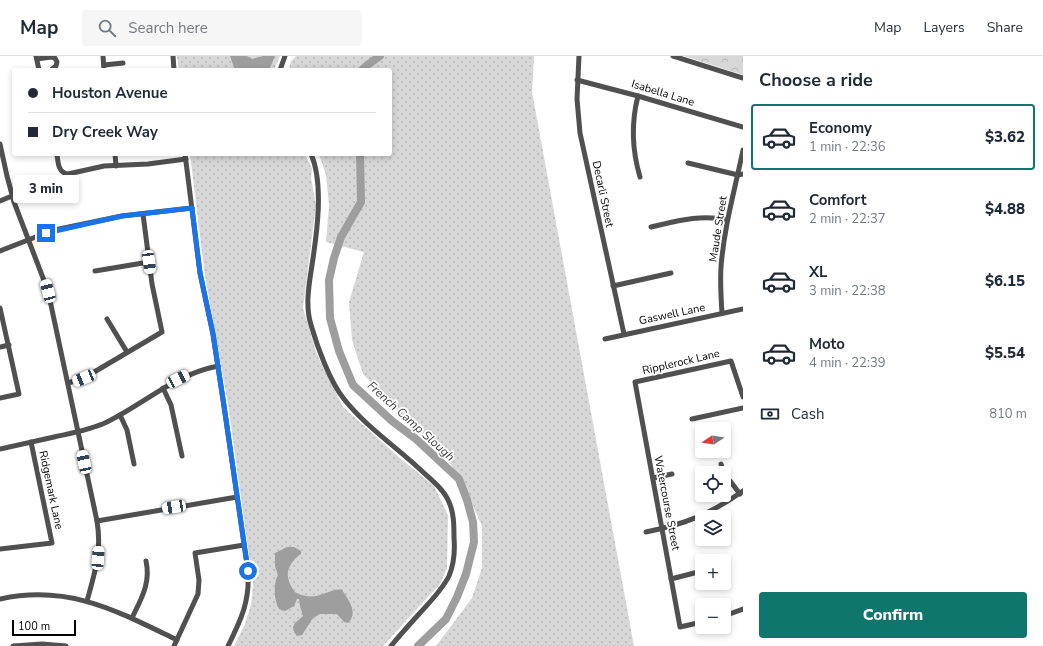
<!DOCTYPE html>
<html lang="en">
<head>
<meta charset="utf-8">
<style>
  body { margin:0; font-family:"Nunito Sans",sans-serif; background:#f6f6f7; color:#1f2937; height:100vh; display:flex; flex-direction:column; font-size:15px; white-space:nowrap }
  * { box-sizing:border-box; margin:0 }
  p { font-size:13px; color:#747a83 }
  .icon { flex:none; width:22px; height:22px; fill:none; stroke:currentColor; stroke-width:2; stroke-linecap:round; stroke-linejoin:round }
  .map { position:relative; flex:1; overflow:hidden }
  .panel { display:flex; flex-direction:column; background:#fff; width:300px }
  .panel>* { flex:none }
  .guide { position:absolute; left:12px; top:12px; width:380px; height:88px; border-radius:4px; box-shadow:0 2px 6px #0003; display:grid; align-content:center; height:88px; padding:0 16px; background:#fff }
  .needle { width:26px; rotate:258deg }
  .controls { position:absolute; left:695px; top:366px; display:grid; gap:8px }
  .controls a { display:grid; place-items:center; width:36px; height:36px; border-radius:4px; background:#fff; box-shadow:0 2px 6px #0003; font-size:20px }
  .scale { position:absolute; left:12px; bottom:10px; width:64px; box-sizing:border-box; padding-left:4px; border:2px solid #000; border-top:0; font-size:11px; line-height:14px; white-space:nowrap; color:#000; -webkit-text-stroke:3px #fff; paint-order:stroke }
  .end { position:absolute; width:18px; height:18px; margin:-9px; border:5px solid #1a73e8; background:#fff; box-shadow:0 0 0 2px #fff }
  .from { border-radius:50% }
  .bubble { position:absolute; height:28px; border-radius:4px; background:#fff; box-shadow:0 2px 6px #0003; font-size:13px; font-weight:800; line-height:28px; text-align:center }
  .car { position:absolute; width:12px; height:24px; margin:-12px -6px; border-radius:5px; box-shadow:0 0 3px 1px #0007; background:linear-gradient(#fff 24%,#345 0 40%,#fff 0 76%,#345 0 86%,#fff 0) }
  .guide b { display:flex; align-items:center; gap:14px; height:38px; font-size:15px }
  .guide b+b { border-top:1px solid #e0e1e3 }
  .guide i { width:10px; height:10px; background:#1f2937 }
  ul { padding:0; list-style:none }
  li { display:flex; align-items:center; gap:12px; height:66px; margin:0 8px 6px; padding:0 8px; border:2px solid transparent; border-radius:4px }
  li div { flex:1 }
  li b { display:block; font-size:15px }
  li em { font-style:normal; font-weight:800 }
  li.active { border-color:#0f766e }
  li>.icon { width:36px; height:36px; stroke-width:1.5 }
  h2 { padding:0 16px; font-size:18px; line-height:48px }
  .pay { display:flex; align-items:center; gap:10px; height:44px; padding:0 16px; font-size:15px }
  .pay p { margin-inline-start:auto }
  .button { display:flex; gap:8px; margin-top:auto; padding:8px 16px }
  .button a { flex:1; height:46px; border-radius:4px; background:#0f766e; color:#fff; font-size:16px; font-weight:800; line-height:46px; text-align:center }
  header { display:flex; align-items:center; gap:24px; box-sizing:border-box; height:56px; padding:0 20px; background:#fff; border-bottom:1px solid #e0e1e3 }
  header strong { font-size:19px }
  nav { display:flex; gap:22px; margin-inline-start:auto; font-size:14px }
  .search { width:280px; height:36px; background:#f6f6f7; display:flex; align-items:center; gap:10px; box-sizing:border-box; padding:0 14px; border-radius:4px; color:#747a83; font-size:15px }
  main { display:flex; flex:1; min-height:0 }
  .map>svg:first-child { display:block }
  .grass { fill:url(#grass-dots) }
  .park { fill:url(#park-crowns) }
  .water { fill:#9e9e9e }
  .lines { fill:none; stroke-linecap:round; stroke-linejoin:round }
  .river { stroke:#9e9e9e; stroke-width:8 }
  .minor { stroke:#505050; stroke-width:5 }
  .route { stroke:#1a73e8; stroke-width:5 }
  .labels { text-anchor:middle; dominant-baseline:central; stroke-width:3.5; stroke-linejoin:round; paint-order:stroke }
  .street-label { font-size:11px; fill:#000; stroke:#fff }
  .water-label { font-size:12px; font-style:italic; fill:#3f3f3f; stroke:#fff }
</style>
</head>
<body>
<header>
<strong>Map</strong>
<div class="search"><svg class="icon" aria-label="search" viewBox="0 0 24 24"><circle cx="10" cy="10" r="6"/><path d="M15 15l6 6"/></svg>Search here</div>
<nav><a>Map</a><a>Layers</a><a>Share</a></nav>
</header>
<main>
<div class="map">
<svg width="743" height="590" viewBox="0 0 743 590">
  <defs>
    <pattern id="grass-dots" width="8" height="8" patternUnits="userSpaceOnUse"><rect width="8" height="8" fill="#d7d7d7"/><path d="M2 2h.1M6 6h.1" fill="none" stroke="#b7b7b7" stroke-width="1.8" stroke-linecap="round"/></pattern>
    <pattern id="park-crowns" width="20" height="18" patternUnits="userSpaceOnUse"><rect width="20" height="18" fill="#d7d7d7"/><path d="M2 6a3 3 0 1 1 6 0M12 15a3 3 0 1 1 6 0" fill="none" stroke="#b7b7b7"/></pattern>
  </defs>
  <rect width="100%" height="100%" fill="#fff"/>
  <g class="grass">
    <polygon points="177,0 280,0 274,14 179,14"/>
    <polygon points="296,0 534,0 532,36 634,590 436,590 472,542 482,512 482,470 461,423 440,393 409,366 363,318 352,284 349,246 364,196 326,186 329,149 326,119 319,98 390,98 390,14 289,14 291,5"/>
    <polygon points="190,98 305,98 312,113 311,122 316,149 303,252 317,299 343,351 401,403 434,430 448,459 447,512 440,528 383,590 234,590 245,568 251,549 253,529 229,354 205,220"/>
  </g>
  <polygon class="park" points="684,0 743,0 743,19 740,18"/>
  <g class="water">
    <polygon points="230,0 247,0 252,3 263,0 275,0 269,14 235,14"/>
    <path d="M287,491H294L301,495V498C295,502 290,508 288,515C287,520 289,526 291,530C295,538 298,538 306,540C319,543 334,531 342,534C348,543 359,557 348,567L344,566L337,558H320L313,562L302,579L297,580L294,576L293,571L295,567L303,560L300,550L299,543H297L294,550L285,555L279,553C274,544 273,528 278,519L275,510V497Z"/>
  </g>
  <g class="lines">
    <g class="river">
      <polyline points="362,14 366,10 380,0"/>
      <polyline points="360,98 361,146 341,181 334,202 329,224 330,262 339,295 353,329 392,365 416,383 459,423 467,444 473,466 474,486 466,518 457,541 446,563 418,590"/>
    </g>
    <g class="minor">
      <polyline points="36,0 39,14"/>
      <polyline points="103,0 104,14"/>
      <polyline points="173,0 174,14"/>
      <polyline points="579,0 577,43 580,77 624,278"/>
      <polyline points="673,0 743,22"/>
      <polyline points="37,3 51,1 55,2 57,6 56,10 51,14"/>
      <polyline points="104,9 123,7"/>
      <polyline points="280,14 285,0"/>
      <polyline points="577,24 638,40 743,71"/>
      <path d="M638,40C631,67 632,94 640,121"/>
      <path d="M0,88L7,120L14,146L48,235L97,465C102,495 95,516 87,545"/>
      <path d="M57,98C58,106 58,117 68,118L104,110L148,108L186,103"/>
      <polyline points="115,98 116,110"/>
      <path d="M185,98L200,217L213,278L224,350L248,515C250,545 241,564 228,590"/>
      <path d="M311,98C324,127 317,177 312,209C309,228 305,250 311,269C317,290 330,326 344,343C366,371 398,392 424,417C433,425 444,434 449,446C454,457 454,470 454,482C455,494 454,508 449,520C442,534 430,546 419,558C409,569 400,579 391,590"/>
      <polyline points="688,107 738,119 743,118"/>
      <polyline points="0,145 12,140"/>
      <path d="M651,171C677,165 701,158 727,164"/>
      <polyline points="0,195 46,177 59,173 122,160 192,152"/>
      <polyline points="95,215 149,206"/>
      <polyline points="613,230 671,217"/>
      <polyline points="0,252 19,338 0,342"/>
      <path d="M722,257C721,242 720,226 721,211C724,171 735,133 743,94"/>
      <polyline points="107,263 127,296"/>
      <polyline points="605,283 743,253"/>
      <polyline points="0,291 9,289"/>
      <polyline points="68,327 84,322 162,276 152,228 143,158"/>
      <polyline points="163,332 171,349 182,400"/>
      <polyline points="120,359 127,374 134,408"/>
      <polyline points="692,363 743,352"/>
      <path d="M0,393C18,389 36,385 54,381C72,377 90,374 107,366C146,347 173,319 218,310"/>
      <polyline points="721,408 724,417 740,438"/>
      <polyline points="653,422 672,418"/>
      <polyline points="97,465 237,441"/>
      <path d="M646,476C686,468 710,458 743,435"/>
      <polyline points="0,493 52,487 31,386"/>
      <polyline points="671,523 702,515"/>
      <path d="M0,543C69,528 117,555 177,584"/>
      <polyline points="724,560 743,553"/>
      <path d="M132,562C141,543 151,527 146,505"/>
      <polyline points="702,566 680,571 635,326 731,305 743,341"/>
      <polyline points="13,590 42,588 66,590"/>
      <polyline points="174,590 198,538 199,524 195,497 244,489"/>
    </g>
  </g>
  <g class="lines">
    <polyline class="route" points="46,177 122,160 192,152 200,217 213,278 224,350 248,515"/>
  </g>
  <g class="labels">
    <g class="street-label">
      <text transform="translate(663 37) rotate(17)">Isabella Lane</text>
      <text transform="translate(603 138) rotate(78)">Decarli Street</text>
      <text transform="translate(718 173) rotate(-81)">Maude Street</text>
      <text transform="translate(672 258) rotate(-12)">Gaswell Lane</text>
      <text transform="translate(681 306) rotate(-13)">Ripplerock Lane</text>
      <text transform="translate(51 434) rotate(78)">Ridgemark Lane</text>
      <text transform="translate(667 447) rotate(79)">Watercourse Street</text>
    </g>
    <g class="water-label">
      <text transform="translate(411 365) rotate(42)">French Camp Slough</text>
    </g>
  </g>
</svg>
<div class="controls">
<a><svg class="needle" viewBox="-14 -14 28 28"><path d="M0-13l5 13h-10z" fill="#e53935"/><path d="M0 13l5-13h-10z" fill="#747a83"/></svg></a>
<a><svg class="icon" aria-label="locate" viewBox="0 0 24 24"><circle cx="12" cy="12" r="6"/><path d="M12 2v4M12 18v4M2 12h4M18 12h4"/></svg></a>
<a><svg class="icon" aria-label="layers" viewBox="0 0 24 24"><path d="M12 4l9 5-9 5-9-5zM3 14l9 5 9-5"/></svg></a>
<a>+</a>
<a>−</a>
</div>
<div class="scale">100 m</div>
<i class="end from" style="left:248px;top:515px"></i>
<i class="end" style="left:46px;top:177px"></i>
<div class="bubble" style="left:13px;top:119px;width:66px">3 min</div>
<i class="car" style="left:149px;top:206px;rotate:172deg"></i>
<i class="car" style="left:48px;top:235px;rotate:345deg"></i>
<i class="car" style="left:84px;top:322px;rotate:248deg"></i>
<i class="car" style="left:178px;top:323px;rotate:64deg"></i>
<i class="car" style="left:84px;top:406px;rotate:348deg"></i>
<i class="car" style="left:174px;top:451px;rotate:261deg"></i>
<i class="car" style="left:98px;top:502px;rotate:4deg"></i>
<div class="guide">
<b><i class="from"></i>Houston Avenue</b>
<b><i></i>Dry Creek Way</b>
</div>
</div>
<section class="panel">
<h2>Choose a ride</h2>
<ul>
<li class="active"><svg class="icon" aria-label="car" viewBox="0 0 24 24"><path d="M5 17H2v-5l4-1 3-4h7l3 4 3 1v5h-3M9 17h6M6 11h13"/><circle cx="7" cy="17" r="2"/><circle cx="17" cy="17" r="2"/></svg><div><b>Economy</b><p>1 min · 22:36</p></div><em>$3.62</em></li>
<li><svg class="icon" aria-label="car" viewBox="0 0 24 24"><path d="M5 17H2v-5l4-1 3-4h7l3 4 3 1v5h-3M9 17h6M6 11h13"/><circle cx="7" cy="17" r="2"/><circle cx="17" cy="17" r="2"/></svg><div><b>Comfort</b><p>2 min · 22:37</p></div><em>$4.88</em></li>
<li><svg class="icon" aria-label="car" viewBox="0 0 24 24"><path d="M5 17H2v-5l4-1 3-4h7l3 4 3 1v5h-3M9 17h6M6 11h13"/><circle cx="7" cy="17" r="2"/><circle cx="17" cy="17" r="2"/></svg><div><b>XL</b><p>3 min · 22:38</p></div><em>$6.15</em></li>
<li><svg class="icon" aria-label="car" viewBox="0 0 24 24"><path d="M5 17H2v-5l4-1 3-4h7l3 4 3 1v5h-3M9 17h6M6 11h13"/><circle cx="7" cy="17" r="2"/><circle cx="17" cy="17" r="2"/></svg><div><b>Moto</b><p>4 min · 22:39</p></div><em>$5.54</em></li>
</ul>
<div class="pay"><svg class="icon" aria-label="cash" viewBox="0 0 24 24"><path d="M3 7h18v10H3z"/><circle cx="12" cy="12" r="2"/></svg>Cash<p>810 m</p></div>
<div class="button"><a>Confirm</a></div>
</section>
</main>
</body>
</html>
